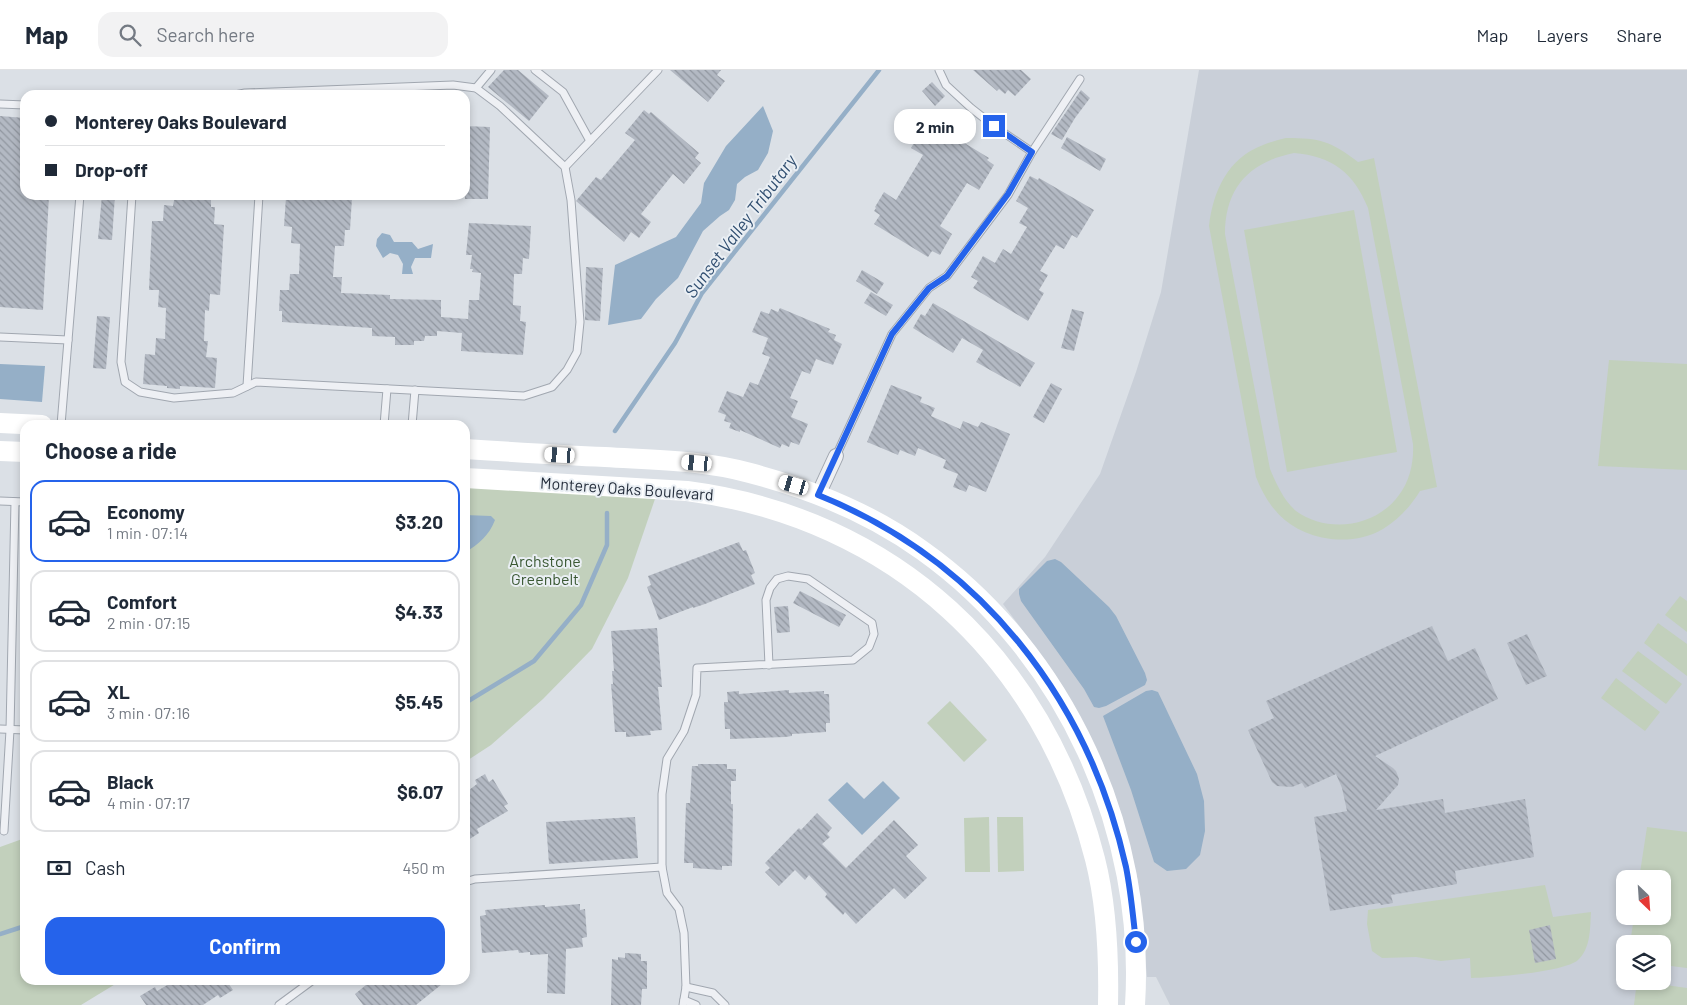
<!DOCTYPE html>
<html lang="en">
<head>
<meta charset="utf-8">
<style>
  body { margin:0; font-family:Barlow,sans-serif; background:#f2f2f3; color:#1f2937; height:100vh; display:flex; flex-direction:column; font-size:19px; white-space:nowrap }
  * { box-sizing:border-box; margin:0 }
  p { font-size:16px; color:#747a83 }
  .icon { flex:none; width:28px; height:28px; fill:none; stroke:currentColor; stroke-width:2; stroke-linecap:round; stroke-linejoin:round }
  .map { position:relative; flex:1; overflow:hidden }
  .details { position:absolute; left:20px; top:350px; width:450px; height:565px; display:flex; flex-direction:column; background:#fff; border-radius:15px; box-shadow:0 2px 8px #0003 }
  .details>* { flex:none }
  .top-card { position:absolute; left:20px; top:20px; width:450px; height:110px; border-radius:15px; box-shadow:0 2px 8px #0003; display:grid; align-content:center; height:110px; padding:0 25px; background:#fff }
  .needle { width:32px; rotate:155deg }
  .buttons { position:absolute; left:1616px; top:800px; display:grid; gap:10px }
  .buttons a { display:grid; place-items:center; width:55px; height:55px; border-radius:10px; background:#fff; box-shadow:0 2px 8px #0003; font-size:25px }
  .end { position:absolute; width:22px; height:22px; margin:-11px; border:6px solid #2563eb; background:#fff; box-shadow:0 0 0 2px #fff }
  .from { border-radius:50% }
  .bubble { position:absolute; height:35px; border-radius:15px; background:#fff; box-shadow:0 2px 8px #0003; font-size:16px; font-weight:700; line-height:35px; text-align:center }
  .car { position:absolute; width:15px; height:30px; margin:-15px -8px; border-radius:6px; box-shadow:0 0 4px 1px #0007; background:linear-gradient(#fff 24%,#345 0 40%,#fff 0 76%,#345 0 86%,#fff 0) }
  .top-card b { display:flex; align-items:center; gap:18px; height:48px; font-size:19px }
  .top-card b+b { border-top:1px solid #e0e1e3 }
  .top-card i { width:12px; height:12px; background:#1f2937 }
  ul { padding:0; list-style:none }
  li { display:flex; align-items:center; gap:15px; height:82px; margin:0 10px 8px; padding:0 15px; border:2px solid #e0e1e3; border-radius:15px }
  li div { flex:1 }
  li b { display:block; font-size:19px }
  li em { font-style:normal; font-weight:700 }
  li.current { border-color:#2563eb }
  li>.icon { width:45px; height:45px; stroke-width:1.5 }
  h2 { padding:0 25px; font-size:22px; line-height:60px }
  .pay { display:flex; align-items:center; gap:12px; height:55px; padding:0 25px; font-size:19px }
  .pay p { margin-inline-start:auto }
  .button { display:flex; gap:10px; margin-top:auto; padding:10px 25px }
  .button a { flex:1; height:58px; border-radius:15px; background:#2563eb; color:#fff; font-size:20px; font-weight:700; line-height:58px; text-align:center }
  header { display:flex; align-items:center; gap:30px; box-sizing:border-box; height:70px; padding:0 25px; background:#fff; border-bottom:1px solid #e0e1e3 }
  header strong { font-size:24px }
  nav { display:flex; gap:28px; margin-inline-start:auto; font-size:18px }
  .search { width:350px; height:45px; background:#f2f2f3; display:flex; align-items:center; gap:12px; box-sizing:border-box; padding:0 18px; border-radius:15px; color:#747a83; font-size:19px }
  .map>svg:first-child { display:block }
  .built { fill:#c9cfd8; fill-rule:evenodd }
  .green { fill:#c2d0bc; fill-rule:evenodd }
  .water { fill:#95afc7 }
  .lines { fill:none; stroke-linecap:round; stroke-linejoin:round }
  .stream { stroke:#95afc7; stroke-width:4.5 }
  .building { fill:url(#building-back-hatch) }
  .lane-casing { stroke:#a1a7b0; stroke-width:9 }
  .street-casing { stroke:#a1a7b0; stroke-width:16 }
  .lane { stroke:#eef0f4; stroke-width:7 }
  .street { stroke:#eef0f4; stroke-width:14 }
  .secondary { stroke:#fff; stroke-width:20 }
  .route { stroke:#2563eb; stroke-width:6 }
  .labels { text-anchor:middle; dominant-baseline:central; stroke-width:4; stroke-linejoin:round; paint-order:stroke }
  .street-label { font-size:16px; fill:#252e3c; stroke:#eaeff4 }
  .park-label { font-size:16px; fill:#3a5833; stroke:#eaeff4 }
  .water-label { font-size:18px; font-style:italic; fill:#304e70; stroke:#eaeff4 }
</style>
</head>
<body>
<header>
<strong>Map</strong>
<div class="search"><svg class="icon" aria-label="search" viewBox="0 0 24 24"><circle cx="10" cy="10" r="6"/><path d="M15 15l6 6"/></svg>Search here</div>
<nav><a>Map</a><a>Layers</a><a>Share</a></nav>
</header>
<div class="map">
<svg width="1687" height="935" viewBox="0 0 1687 935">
  <defs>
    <pattern id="building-back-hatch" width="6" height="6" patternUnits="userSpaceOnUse" patternTransform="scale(1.25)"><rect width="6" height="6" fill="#b3b9c3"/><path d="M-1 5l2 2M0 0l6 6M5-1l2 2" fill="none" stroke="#9197a0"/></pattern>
  </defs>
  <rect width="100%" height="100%" fill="#dbe0e6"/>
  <path class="built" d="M1199,0H1687V935H1170L1156,907H1147L1138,811L1121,744L1091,667L1046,592L1003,534L1045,487L1100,404L1136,302L1161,222ZM1625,809H1662V846H1625ZM1625,874H1662V911H1625Z"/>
  <g class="green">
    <path d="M1286,68C1320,68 1331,71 1358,92L1374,88L1437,417L1420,421C1410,437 1399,449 1383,459C1368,468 1349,471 1331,469C1293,464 1270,443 1256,407L1209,156C1213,121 1228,88 1263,75C1270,72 1278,70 1286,68ZM1294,83C1332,86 1354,103 1368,138L1413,374C1414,391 1410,411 1399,425C1376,457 1328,464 1296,441C1284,431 1276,413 1270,399L1225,164C1225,118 1249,92 1294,83Z"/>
    <polygon points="1354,140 1397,382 1287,402 1244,160"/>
    <polygon points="1609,290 1687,294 1687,400 1598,396"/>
    <polygon points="465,415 656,426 628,508 592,579 543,629 491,675 465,692"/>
    <polygon points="1680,526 1687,531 1687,562 1665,545"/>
    <polygon points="1658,553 1687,574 1687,606 1644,573"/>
    <polygon points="1638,581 1682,614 1666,634 1622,601"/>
    <polygon points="1616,608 1660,642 1645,661 1601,628"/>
    <polygon points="950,631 987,670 964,692 927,653"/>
    <polygon points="989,747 990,802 965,802 964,748"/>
    <polygon points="997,747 1023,747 1024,801 998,802"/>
    <polygon points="1647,757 1687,762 1687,898 1663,895 1662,874 1630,874 1634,846 1662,846 1662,809 1639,809"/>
    <polygon points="25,768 25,910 122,910 81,935 0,935 0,777"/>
    <path d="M1545,815L1553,847L1591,842C1590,858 1591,878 1578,890C1565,902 1490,908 1471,908L1470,888L1441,891L1416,887L1382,888L1372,881L1367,854L1368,840Z"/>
    <polygon points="1637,911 1687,918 1687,935 1634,935"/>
  </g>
  <g class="water">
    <polygon points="763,36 773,61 768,83 758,100 745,107 737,114 735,130 729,140 720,146 703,161 678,208 656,229 641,249 608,255 615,195 676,167 701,133 704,113 726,76"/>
    <polygon points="382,163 390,165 394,172 412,172 418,179 433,174 431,188 415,188 411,197 413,204 402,204 403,194 398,185 390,183 383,188 376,176 377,169"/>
    <polygon points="0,294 45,296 42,332 0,329"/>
    <path d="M465,445L491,446L495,450C489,466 479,473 465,483Z"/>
    <polygon points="1055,489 1061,492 1109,537 1116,546 1145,603 1147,610 1145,615 1106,636 1099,638 1094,637 1084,619 1021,531 1019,524 1019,519 1047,491"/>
    <polygon points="1152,620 1158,622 1197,704 1204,731 1205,761 1200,785 1186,799 1167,801 1154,792 1131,720 1103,646 1146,621"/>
    <polygon points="883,711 900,728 862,765 828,730 847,712 864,729"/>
  </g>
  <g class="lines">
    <g class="stream">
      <polyline points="615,361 675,273 702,223 879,0"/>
      <polyline points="465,633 534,591 581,535 607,475 607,443"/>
      <polyline points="0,864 25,856"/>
    </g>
  </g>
  <g class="building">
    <polygon points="504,0 518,0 549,26 529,51 488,17"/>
    <polygon points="670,0 721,0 717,5 725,11 708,32"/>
    <polygon points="973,0 1021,0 1031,9 1015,26 1008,20 1005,24 999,19 997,21"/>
    <polygon points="932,12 945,26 935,36 922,21"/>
    <polygon points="1081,20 1090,28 1075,48 1062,70 1051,64"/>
    <polygon points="644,40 649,44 651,42 699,83 695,88 701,93 684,114 673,104 641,144 651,152 639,168 631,162 624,172 576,131 596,107 601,110 635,70 625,63"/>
    <polygon points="0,46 25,48 25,125 49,125 43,240 0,237"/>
    <polygon points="935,55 989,88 987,90 994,95 979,120 967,113 940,156 952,164 940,185 932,181 928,187 874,154 880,145 874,141 876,138 875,137 884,122 896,130 923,85 911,78 924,56 931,61"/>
    <polygon points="465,56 490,57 488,129 465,129"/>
    <polygon points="1067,67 1106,89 1100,101 1061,78"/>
    <polygon points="1030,106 1038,110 1039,108 1094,140 1077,168 1072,165 1064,179 1056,175 1040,201 1048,205 1039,220 1044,223 1028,251 973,218 978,211 971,207 983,186 995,193 1003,179 1011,184 1027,157 1019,153 1028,138 1016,131"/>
    <polygon points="102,125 115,125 112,170 98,169"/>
    <polygon points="175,125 206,125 206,129 211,129 211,137 215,137 214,154 224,155 220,225 210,224 209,241 205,240 204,271 208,271 206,287 217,288 215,318 180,316 180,319 167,318 167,316 143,314 145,284 155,285 156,268 165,269 166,238 158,237 159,220 149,220 152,151 163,151 164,135 173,136"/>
    <polygon points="289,125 352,128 350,160 345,160 344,176 335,176 333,207 342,207 341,223 390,225 390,229 441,230 441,247 468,249 469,230 479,230 481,203 472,202 473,199 470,199 472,185 466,185 469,153 531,156 529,189 523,188 522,204 514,204 513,235 521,236 520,251 526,252 523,285 461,281 462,263 437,261 437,266 425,266 424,271 414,271 414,275 395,275 395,267 372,266 372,258 282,252 282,241 279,241 280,220 289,220 290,204 299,204 300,174 291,173 292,157 284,156 286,127 289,127"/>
    <polygon points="586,197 603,198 600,251 585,250"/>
    <polygon points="862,200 884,213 877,224 856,211"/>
    <polygon points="871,222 893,235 886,246 864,233"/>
    <polygon points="933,233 1035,293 1020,317 976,292 983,280 962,268 953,283 913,258 921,244 925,246"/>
    <polygon points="780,238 830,259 828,262 836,265 834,270 842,274 833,295 816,289 810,304 802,301 790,328 798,331 791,347 808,354 799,375 791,372 789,377 782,374 780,378 740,360 740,362 729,358 731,353 724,351 726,345 718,342 727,321 743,327 750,312 758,315 770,287 762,284 768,268 752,262 761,241 769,244 771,239 778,242"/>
    <polygon points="1072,239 1084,242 1074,281 1061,278"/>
    <polygon points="97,246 110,247 106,299 93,298"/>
    <polygon points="1051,313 1062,319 1044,353 1033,347"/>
    <polygon points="891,315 922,327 920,332 935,338 931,346 960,359 963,351 978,357 981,352 1010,364 986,422 969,415 966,422 953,417 958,404 943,398 946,390 930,383 918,378 915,386 900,380 898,385 867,372"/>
    <polygon points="739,472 743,481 746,480 755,503 751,505 755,514 705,534 693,538 693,537 659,550 647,517 651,515 648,506"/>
    <polygon points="800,521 846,545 839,557 793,533"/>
    <polygon points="788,536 790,562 777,563 774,537"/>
    <polygon points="1432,556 1448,591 1475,578 1498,629 1375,686 1393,698 1396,701 1399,709 1398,715 1376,740 1443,729 1445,743 1525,729 1534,787 1455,801 1457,814 1391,825 1393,833 1381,835 1380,833 1330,841 1314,747 1347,741 1342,718 1336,704 1305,718 1302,713 1292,717 1277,716 1272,712 1248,660 1274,648 1266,631"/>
    <polygon points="657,558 662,617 658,617 662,660 650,661 651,665 626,667 626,662 615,662 611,614 613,614 612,601 614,601 611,561"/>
    <polygon points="1527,564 1547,606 1526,615 1507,573"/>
    <polygon points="789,620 789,623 824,621 824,624 829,624 830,653 826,653 826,662 792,664 792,666 785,667 730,669 730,659 725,659 724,632 728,632 727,622 739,621 739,624"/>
    <polygon points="698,694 727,694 727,699 736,699 736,711 731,711 731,734 733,734 732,796 722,796 722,800 693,798 693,793 684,793 686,733 690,733 692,696 698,696"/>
    <polygon points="485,704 489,712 493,709 508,734 504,736 508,741 477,759 479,763 465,772 465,723 477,714 475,710"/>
    <polygon points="817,743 832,758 827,764 830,767 822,774 846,798 894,750 918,775 906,786 927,808 905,829 894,818 856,854 845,842 843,845 825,827 827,824 809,805 805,810 795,800 779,816 765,802 770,798 765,793 799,758 801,760"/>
    <polygon points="635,747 638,788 549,794 546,752"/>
    <polygon points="580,834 580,840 585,839 587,867 582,868 583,877 566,879 565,924 547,923 548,884 530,885 530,882 519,883 518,880 482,883 480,846 486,845 485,840 532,836 545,835 545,837"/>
    <polygon points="1550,855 1556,889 1535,893 1529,860"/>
    <polygon points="625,883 641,884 641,891 647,891 647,919 642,919 641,935 611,935 612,889 618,890 618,887 625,888"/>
    <polygon points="176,910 226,910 233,920 220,928 218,925 203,935 146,935 140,926 155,917 157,921"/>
    <polygon points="372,910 447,910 416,935 363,935 355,924"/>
  </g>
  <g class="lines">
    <defs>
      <g id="lane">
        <polyline points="535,0 563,22 590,71"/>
        <polyline points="939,0 946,15 971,38 994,56 1032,82"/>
        <polyline points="476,18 491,0"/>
        <polyline points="0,34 25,35"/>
        <polyline points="565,97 658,0"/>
        <polyline points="132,125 121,292 125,312 140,322 174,328 233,323 256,312 524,326 552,317 567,300 577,282 580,252 571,130 565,97 500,36 476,18 453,15 245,23 235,25"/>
        <polyline points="0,267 68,270"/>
        <polyline points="247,316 259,125"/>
        <polyline points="61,355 80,125"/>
        <polyline points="384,355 387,319"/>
        <polyline points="412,355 415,320"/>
        <polyline points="836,386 892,264 929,218 947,206 1008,125 1032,82 1080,9"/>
        <polyline points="0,431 25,432"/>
        <polyline points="0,659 25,660"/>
        <polyline points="4,761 10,660 15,432"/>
        <polyline points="465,812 475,809 662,797"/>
        <polyline points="686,917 713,923 725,935"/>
        <polyline points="684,930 696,935"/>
        <polyline points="279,935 313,910"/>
        <polyline points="683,935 686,917 684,863 679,839 667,823 662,797 662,724 667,689 684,661 696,625 697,598 853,590 869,577 874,564 872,553 808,509 788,506 777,509 770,518 766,530 769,595"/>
      </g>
      <polyline id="street" points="818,425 836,386"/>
    </defs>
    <use href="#lane" class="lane-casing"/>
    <use href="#street" class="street-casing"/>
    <use href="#lane" class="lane"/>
    <use href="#street" class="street"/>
    <g class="secondary">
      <polyline points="0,353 42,355"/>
      <path d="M465,379C512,382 559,385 605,387C654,390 703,390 750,403C811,419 872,444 923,481C1066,583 1146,761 1135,935"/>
      <polyline points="0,381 25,382"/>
      <path d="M465,408L687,421C894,448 1044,588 1095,789C1107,836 1109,886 1108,935"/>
    </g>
  </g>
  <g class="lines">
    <path class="route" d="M994,56L1032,82L1008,124L947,206L929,218L892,264L818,425C980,490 1088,628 1126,797C1131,822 1133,847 1136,872"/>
  </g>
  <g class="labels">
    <g class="street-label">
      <text transform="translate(627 418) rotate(4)">Monterey Oaks Boulevard</text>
    </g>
    <g class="park-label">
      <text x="545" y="490">Archstone<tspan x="545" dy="18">Greenbelt</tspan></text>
    </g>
    <g class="water-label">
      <text transform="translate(740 156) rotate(-53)">Sunset Valley Tributary</text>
    </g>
  </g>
</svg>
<div class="buttons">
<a><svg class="needle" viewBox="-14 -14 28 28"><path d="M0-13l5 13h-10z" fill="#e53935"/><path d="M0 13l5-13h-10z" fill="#747a83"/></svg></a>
<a><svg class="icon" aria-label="layers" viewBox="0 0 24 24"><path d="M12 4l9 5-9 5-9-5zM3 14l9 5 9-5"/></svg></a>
</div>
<i class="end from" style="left:1136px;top:872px"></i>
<i class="end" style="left:994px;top:56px"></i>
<div class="bubble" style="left:894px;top:39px;width:82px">2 min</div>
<i class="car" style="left:560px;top:385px;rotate:273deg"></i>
<i class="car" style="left:697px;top:393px;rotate:275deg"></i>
<i class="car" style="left:794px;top:415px;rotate:286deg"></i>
<div class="top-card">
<b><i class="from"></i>Monterey Oaks Boulevard</b>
<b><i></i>Drop-off</b>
</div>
<section class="details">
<h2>Choose a ride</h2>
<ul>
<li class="current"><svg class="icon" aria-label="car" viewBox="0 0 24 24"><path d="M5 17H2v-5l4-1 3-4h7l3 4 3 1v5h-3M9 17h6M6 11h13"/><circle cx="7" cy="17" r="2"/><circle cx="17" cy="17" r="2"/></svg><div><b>Economy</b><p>1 min · 07:14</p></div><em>$3.20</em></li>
<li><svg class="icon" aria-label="car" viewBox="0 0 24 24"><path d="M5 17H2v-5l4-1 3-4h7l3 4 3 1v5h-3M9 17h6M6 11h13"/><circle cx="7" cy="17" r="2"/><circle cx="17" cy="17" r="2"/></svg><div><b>Comfort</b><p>2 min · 07:15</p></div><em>$4.33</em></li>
<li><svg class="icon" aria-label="car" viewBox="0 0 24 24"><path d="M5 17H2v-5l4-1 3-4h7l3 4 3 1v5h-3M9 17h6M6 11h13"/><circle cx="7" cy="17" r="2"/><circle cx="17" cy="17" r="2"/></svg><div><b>XL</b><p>3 min · 07:16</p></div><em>$5.45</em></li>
<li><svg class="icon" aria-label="car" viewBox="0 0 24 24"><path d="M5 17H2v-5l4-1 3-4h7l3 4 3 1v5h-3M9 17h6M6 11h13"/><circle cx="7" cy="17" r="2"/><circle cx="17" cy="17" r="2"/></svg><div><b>Black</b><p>4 min · 07:17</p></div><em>$6.07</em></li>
</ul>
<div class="pay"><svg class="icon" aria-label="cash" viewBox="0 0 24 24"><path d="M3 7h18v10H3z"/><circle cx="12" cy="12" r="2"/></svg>Cash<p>450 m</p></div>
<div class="button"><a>Confirm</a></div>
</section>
</div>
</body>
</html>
